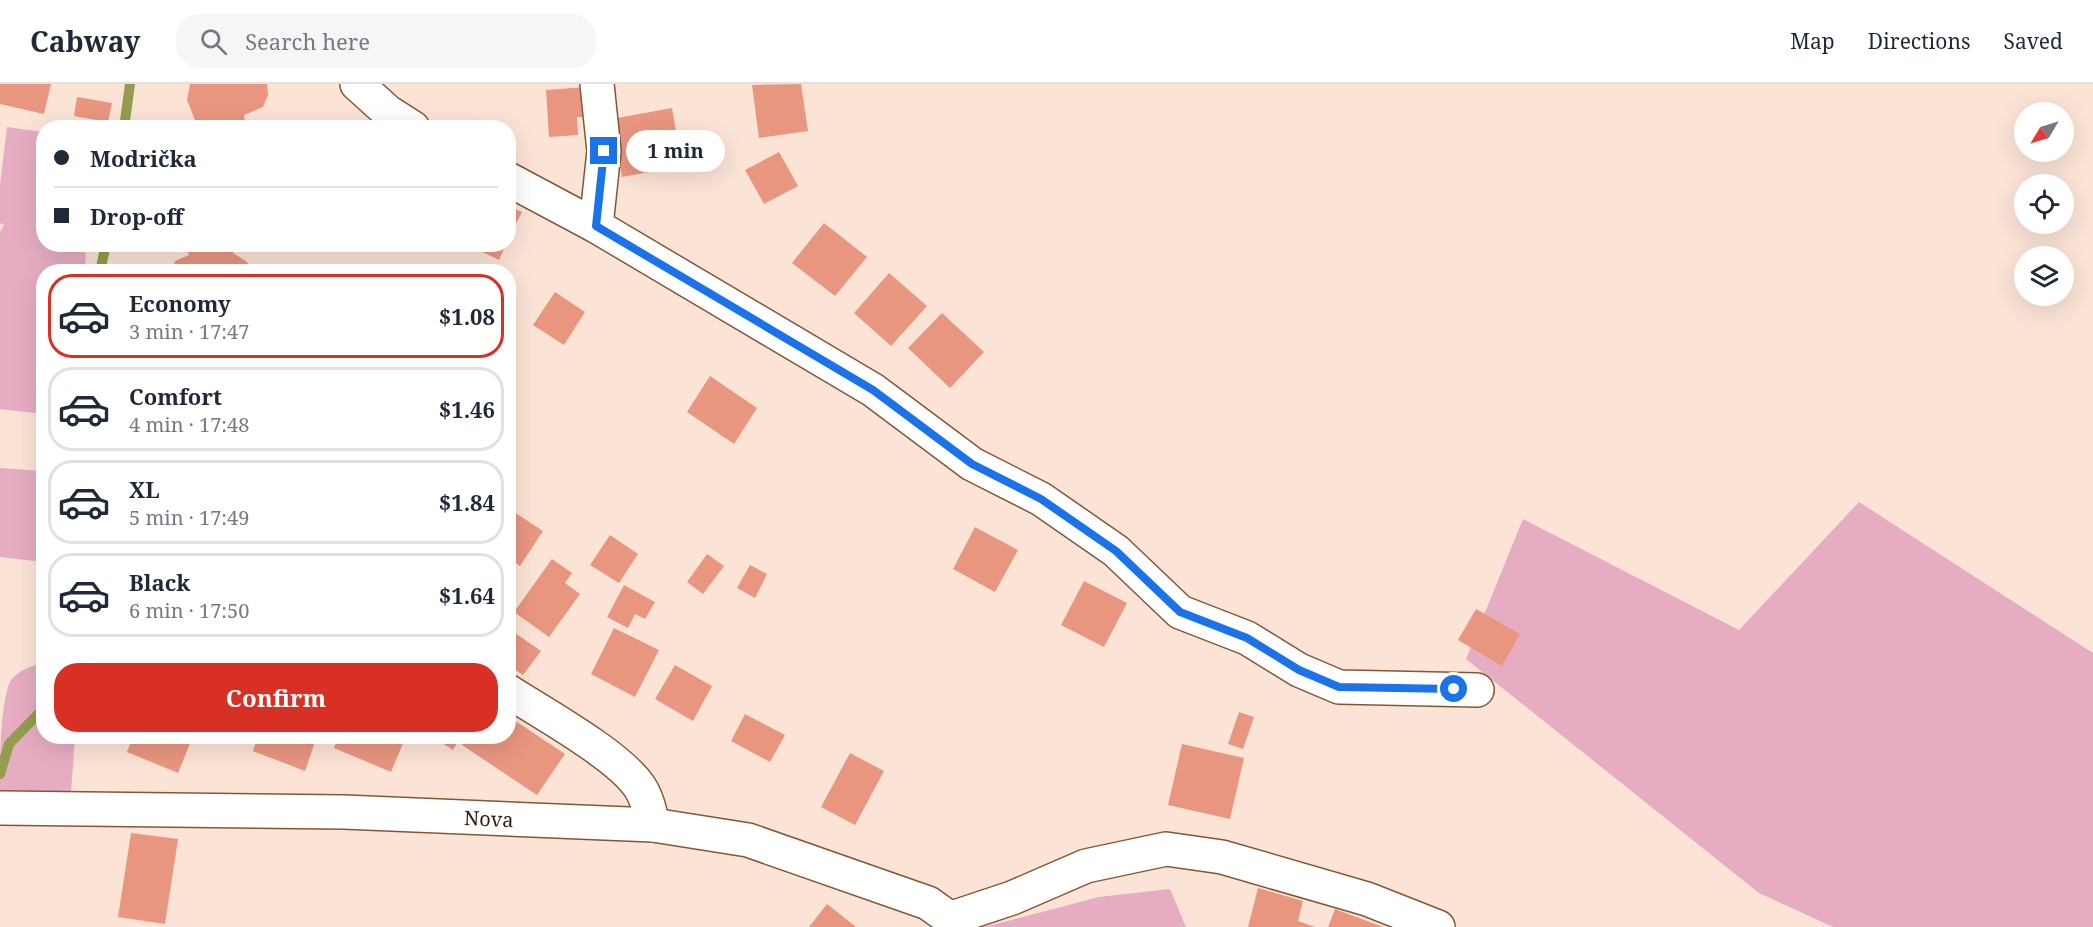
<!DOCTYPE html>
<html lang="en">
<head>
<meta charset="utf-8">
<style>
  body { margin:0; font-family:"Noto Serif",serif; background:#f6f6f7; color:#1f2937; height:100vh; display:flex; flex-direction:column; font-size:22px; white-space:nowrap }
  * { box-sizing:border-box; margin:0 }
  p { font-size:20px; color:#747a83 }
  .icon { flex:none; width:33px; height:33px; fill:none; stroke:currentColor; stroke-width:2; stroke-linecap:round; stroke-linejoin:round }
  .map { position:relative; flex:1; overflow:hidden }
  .panel { position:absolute; left:36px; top:180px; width:480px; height:480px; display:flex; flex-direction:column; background:#fff; border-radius:24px; box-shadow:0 6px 24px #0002 }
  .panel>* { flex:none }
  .top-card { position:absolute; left:36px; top:36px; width:480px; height:132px; border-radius:24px; box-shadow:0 6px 24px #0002; display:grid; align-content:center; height:132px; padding:0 18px; background:#fff }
  .needle { width:39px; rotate:232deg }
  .tools { position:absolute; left:2014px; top:18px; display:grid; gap:12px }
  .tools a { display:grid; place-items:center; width:60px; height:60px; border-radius:50%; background:#fff; box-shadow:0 6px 24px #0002; font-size:30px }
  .end { position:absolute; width:27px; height:27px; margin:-14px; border:8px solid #1a73e8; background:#fff; box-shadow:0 0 0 3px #fff }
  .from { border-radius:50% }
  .bubble { position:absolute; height:42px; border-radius:21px; background:#fff; box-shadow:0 6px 24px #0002; font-size:20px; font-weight:700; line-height:42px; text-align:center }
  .top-card b { display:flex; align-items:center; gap:21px; height:57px; font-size:22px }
  .top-card b+b { border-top:2px solid #e0e1e3 }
  .top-card i { width:15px; height:15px; background:#1f2937 }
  ul { padding:10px 0 0; list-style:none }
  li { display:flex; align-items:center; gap:18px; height:84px; margin:0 12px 9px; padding:0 6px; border:3px solid #e0e1e3; border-radius:24px }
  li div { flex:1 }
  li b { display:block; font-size:22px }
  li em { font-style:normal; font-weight:700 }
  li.selected { border-color:#d93025 }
  li>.icon { width:54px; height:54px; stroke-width:1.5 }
  .button { display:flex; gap:12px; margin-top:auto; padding:12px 18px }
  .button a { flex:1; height:69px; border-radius:24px; background:#d93025; color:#fff; font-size:24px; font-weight:700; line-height:69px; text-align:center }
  header { display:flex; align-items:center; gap:36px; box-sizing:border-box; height:84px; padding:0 30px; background:#fff; border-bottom:2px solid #e0e1e3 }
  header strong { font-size:28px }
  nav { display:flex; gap:33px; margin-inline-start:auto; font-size:21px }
  .search { width:420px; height:54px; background:#f6f6f7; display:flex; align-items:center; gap:15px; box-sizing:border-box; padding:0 21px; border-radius:24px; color:#747a83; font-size:22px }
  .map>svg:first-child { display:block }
  .green { fill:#e6adc2 }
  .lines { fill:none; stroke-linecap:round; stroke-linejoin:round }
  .stream { stroke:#939d4d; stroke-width:10 }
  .building { fill:#e99680 }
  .minor-casing { stroke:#855635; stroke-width:36 }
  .minor { stroke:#fff; stroke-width:33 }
  .route { stroke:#1a73e8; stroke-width:8 }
  .labels { text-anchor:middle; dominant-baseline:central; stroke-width:4.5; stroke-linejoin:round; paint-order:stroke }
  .street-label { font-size:20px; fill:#2f1b0d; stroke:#f6f6f6 }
</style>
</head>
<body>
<header>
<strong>Cabway</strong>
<div class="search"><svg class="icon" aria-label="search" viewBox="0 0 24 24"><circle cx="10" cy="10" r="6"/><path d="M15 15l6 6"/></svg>Search here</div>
<nav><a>Map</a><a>Directions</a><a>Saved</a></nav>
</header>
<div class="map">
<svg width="2093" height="843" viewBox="0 0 2093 843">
  <rect width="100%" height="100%" fill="#fbe4d6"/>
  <g class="green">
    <polygon points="7,43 43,48 44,160 86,161 85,187 44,188 43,330 0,325 0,148 4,141 0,139 0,101"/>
    <polygon points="0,384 43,387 43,478 0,473"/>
    <polygon points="1859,418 2093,569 2093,843 1833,843 1759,809 1466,575 1523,435 1739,546"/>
    <path d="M43,579L44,652L75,653L71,708L0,707C0,677 0,627 9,600C15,587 31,582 43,579Z"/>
    <polygon points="1170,805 1186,843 984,843 1099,813"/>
  </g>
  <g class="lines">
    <g class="stream">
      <polyline points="124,44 130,0"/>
      <polyline points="100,188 106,160"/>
      <polyline points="0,690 9,660 44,624"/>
    </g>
  </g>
  <g class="building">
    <polygon points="0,0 51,0 44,30 0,20"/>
    <polygon points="190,0 267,0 268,11 263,23 244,31 245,38 255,44 191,44 197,41 187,16"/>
    <polygon points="801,0 808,47 759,54 752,1"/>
    <polygon points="586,3 589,33 577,33 578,51 549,53 546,6"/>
    <polygon points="77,13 112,19 108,38 74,32"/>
    <polygon points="672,24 682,82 622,93 612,35"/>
    <polygon points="779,68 798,102 764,120 745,86"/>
    <polygon points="508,122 522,128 508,155"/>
    <polygon points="824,139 867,173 835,212 792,179"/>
    <polygon points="185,160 234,160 233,169 247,178 251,188 172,188 175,177 189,171"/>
    <polygon points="466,160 506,160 499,176"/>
    <polygon points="889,189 927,222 891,262 854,229"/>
    <polygon points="555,208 585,228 564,261 533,241"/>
    <polygon points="942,229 984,268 950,304 908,264"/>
    <polygon points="710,292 757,324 734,360 687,328"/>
    <polygon points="508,424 543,447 520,482 508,474"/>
    <polygon points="975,443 1018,466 995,508 953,485"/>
    <polygon points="610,451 638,470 619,499 590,481"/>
    <polygon points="707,470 724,482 703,510 687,498"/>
    <polygon points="552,475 572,489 565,499 580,510 549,553 514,528"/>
    <polygon points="750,481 767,490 755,514 737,504"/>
    <polygon points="1084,497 1127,519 1104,563 1061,541"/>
    <polygon points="624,501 655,518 645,535 635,530 628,544 607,533"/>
    <polygon points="1476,525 1520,550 1502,582 1458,556"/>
    <polygon points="508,544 541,567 523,591 508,581"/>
    <polygon points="614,544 659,566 635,613 591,590"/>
    <polygon points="675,581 712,602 693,637 655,615"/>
    <polygon points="1239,628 1254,633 1243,665 1228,660"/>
    <polygon points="745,630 785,651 770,678 731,657"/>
    <polygon points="508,632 565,670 537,711 462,661 468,652 508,652"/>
    <polygon points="133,652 193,652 178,689 127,668"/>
    <polygon points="258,652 317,652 305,687 253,667"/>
    <polygon points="339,652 406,652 391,688 334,664"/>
    <polygon points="431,652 461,652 453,666"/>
    <polygon points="1182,660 1244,674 1230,735 1168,721"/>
    <polygon points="850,669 884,687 855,741 821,723"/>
    <polygon points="131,749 178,755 165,840 118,833"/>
    <polygon points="1258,804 1303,817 1298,837 1315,843 1248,843"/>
    <polygon points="827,820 856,843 809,843"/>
    <polygon points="1335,825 1383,843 1328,843"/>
  </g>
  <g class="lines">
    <defs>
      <g id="minor">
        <polyline points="357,0 388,28 413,44"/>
        <polyline points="508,95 596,142 873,306 972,380 1041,415 1116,467 1180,528 1247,554 1299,586 1339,603 1477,606"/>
        <polyline points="596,142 604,67 597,0"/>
        <path d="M508,607C542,629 618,671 639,702C647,713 650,728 653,741"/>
        <path id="s1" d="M0,724L344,728L653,741L748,756L928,819L956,839L954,843"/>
        <polyline points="949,835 1012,814 1086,782 1166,765 1222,773 1367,815 1438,843"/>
      </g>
    </defs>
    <use href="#minor" class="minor-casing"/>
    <use href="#minor" class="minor"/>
  </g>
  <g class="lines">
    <polyline class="route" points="604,67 596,142 873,306 972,380 1041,415 1116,467 1180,528 1247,554 1299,586 1339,603 1454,605"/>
  </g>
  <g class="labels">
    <g class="street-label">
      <text stroke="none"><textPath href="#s1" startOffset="489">Nova</textPath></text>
    </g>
  </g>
</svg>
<div class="tools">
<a><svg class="needle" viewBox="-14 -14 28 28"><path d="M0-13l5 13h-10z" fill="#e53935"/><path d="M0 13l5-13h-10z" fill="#747a83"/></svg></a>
<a><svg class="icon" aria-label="locate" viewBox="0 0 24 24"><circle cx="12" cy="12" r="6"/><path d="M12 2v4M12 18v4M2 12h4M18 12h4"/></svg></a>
<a><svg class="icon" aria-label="layers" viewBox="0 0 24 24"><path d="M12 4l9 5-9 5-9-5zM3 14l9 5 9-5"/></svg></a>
</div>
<i class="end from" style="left:1454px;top:605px"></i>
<i class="end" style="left:604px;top:67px"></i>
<div class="bubble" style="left:626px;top:46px;width:99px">1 min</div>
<div class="top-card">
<b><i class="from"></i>Modrička</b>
<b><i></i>Drop-off</b>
</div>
<section class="panel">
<ul>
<li class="selected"><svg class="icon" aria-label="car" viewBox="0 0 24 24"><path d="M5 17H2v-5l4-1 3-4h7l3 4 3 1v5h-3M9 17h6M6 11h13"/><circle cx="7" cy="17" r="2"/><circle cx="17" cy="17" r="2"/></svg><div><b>Economy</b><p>3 min · 17:47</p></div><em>$1.08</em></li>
<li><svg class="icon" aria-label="car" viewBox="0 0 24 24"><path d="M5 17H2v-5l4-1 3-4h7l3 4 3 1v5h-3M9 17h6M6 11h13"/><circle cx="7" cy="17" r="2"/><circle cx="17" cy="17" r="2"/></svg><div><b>Comfort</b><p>4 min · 17:48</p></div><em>$1.46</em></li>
<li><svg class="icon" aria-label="car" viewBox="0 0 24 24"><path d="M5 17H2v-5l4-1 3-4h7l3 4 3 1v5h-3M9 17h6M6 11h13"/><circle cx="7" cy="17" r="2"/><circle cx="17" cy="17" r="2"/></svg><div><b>XL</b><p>5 min · 17:49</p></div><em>$1.84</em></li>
<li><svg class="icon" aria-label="car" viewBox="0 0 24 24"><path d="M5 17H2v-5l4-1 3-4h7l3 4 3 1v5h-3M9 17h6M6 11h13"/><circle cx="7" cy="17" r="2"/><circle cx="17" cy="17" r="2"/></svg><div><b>Black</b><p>6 min · 17:50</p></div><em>$1.64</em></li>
</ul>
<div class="button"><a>Confirm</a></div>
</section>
</div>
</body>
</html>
